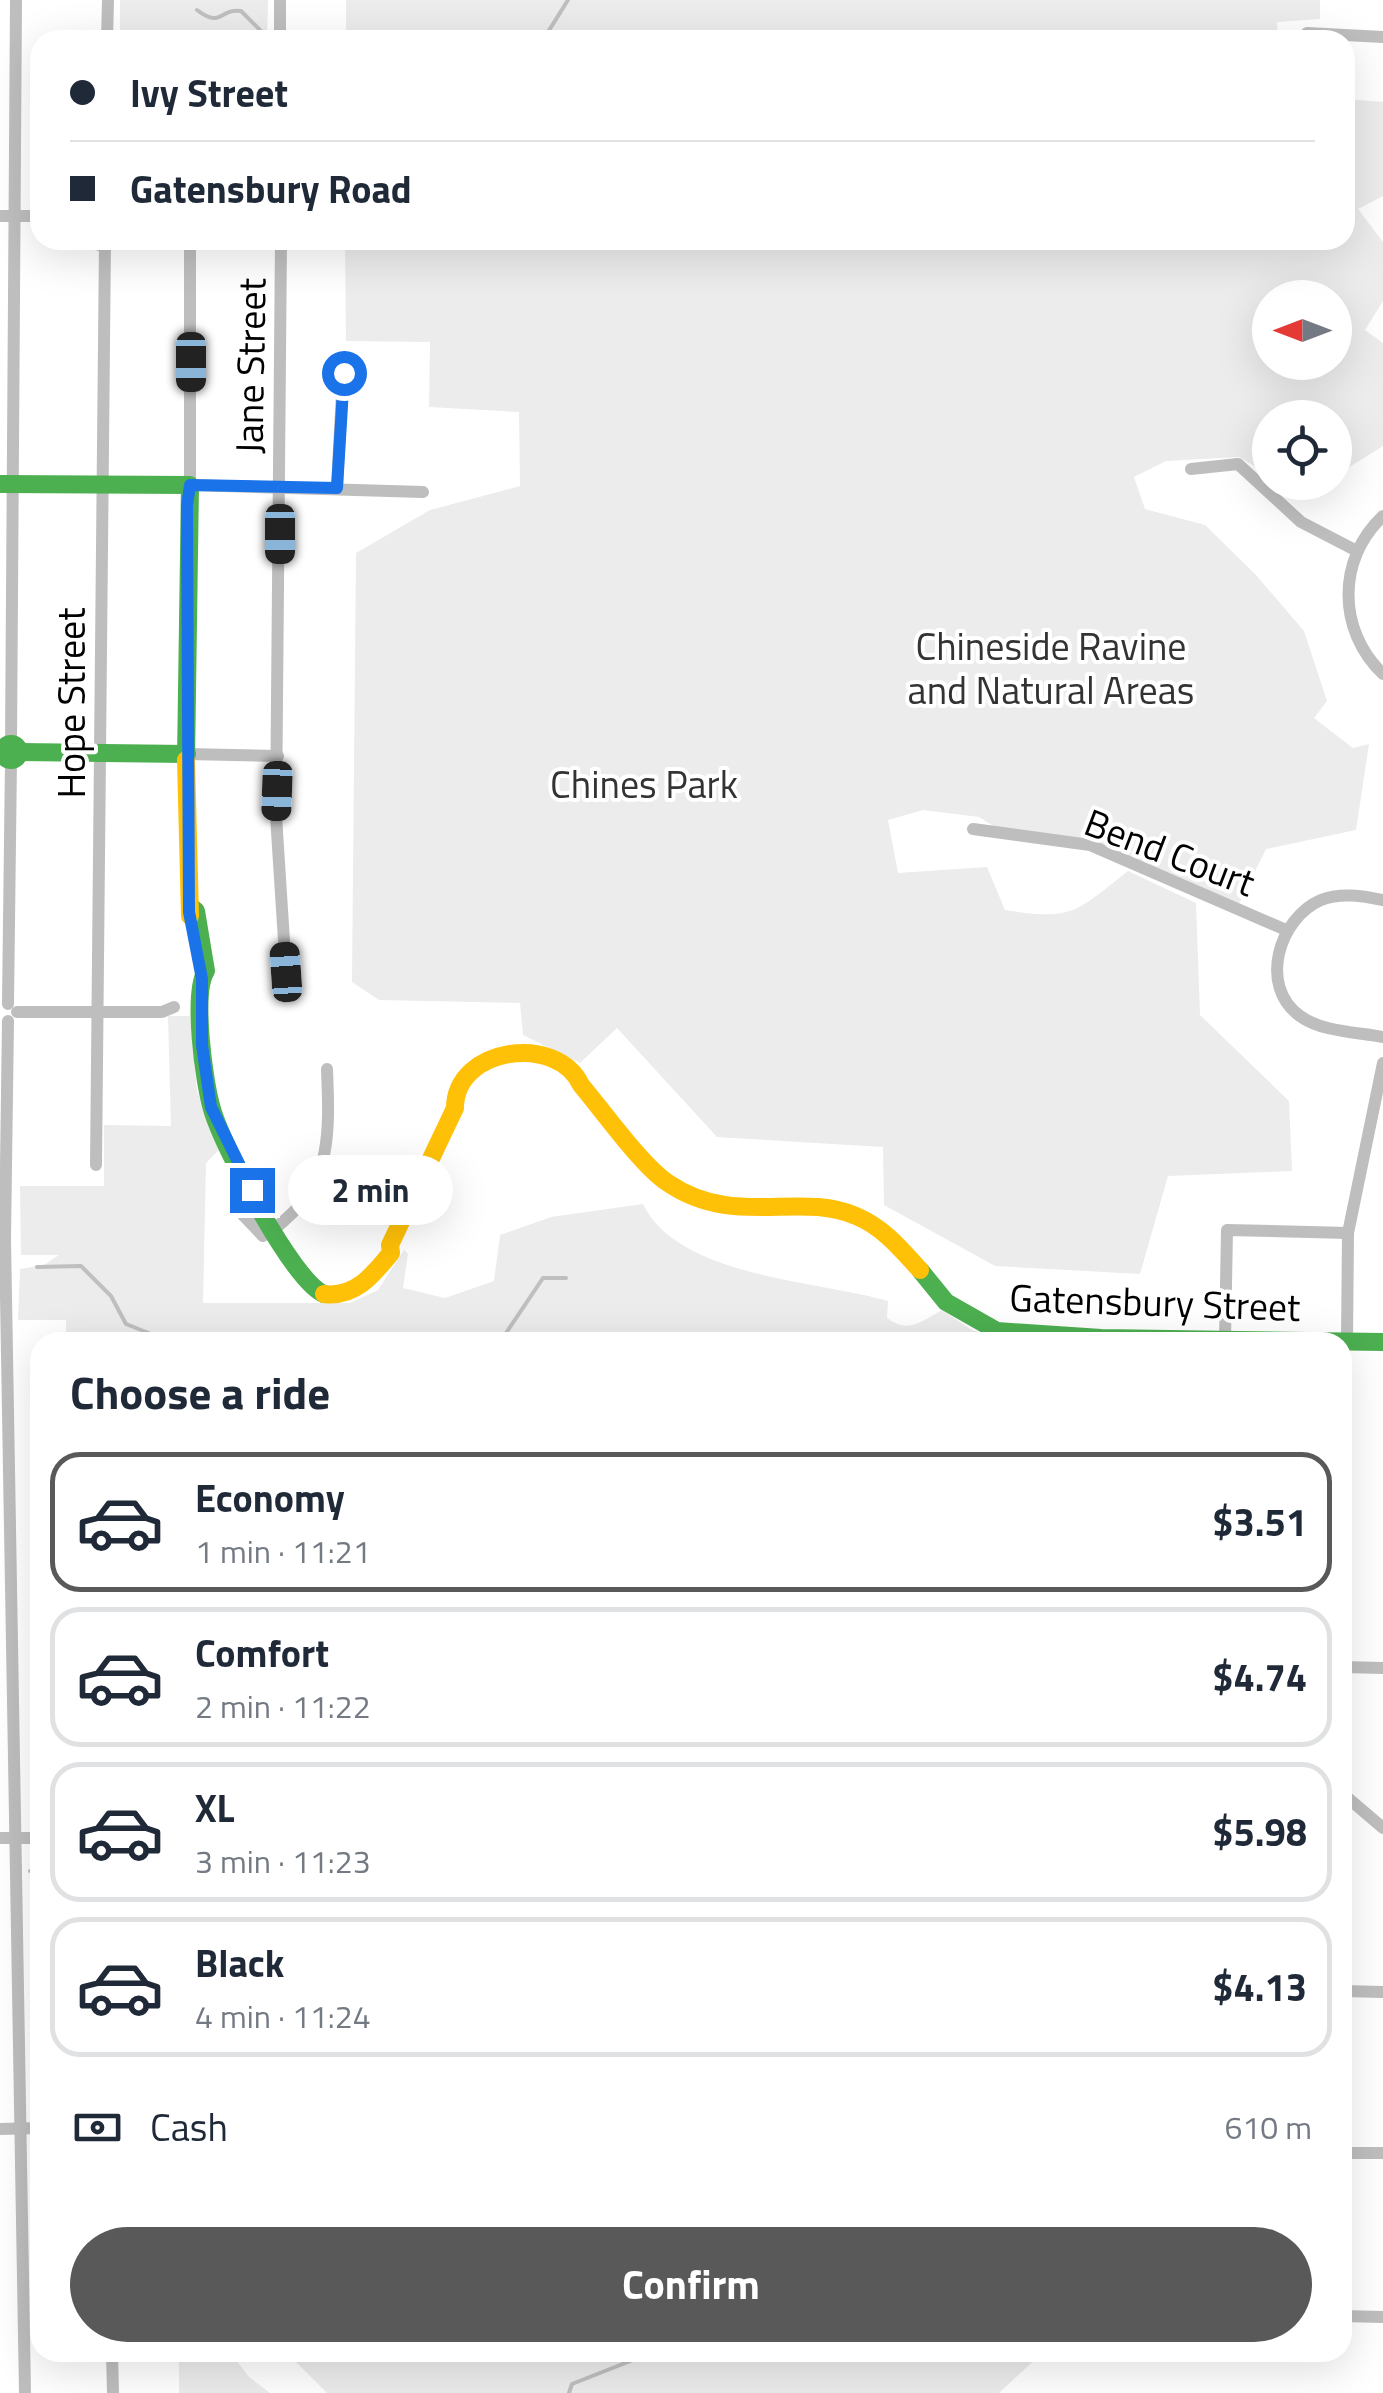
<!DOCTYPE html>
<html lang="en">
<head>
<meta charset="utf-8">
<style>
  body { margin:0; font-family:"Titillium Web",sans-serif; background:#f2f2f3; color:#1f2937; height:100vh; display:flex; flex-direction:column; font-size:38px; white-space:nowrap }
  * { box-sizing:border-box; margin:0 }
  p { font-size:32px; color:#747a83 }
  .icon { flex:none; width:55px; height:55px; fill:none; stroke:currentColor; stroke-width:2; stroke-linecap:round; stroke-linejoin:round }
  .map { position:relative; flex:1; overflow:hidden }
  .side { position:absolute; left:30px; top:1332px; width:1322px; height:1030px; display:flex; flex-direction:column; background:#fff; border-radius:30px; box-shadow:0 10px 40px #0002 }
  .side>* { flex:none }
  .top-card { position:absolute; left:30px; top:30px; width:1325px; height:220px; border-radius:30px; box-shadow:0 10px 40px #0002; display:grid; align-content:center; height:220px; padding:0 40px; background:#fff }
  .needle { width:65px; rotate:270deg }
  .controls { position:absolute; left:1252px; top:280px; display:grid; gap:20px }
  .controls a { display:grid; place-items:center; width:100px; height:100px; border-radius:50%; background:#fff; box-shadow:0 10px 40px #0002; font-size:50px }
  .end { position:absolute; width:45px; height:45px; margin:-22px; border:12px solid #1a73e8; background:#fff; box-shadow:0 0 0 5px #fff }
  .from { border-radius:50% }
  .bubble { position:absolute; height:70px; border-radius:35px; background:#fff; box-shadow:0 10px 40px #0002; font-size:32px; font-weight:700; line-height:70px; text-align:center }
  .car { position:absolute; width:30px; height:60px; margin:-30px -15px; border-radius:12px; box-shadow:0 0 8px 2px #0007; background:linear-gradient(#222 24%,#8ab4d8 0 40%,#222 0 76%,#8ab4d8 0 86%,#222 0) }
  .top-card b { display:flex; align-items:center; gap:35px; height:95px; font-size:38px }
  .top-card b+b { border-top:2px solid #e0e1e3 }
  .top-card i { width:25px; height:25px; background:#1f2937 }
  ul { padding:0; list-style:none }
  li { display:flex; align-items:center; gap:30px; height:140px; margin:0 20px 15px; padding:0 20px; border:5px solid #e0e1e3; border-radius:30px }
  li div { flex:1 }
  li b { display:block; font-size:38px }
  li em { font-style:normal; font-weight:700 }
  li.current { border-color:#595959 }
  li>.icon { width:90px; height:90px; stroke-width:1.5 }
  h2 { padding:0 40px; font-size:45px; line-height:120px }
  .pay { display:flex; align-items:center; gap:25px; height:110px; padding:0 40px; font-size:38px }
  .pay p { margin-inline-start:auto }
  .action { display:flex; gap:20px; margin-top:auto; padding:20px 40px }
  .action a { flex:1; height:115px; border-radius:60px; background:#595959; color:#fff; font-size:40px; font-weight:700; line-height:115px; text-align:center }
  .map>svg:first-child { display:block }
  .green { fill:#ececec; fill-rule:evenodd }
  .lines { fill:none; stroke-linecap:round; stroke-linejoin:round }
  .stream { stroke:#bfbfbf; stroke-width:4 }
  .street { stroke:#bebebe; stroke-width:12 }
  .fast { stroke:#4caf50; stroke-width:18 }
  .slow { stroke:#ffc107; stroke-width:18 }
  .route { stroke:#1a73e8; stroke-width:12 }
  .labels { text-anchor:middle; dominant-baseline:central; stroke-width:8; stroke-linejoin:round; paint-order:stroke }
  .street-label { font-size:38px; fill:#000; stroke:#fff }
  .park-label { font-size:38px; fill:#333; stroke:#fff }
</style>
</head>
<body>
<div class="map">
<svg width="1383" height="2393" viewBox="0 0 1383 2393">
  <rect width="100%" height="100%" fill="#fff"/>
  <g class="green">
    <polygon points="120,0 268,0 267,40 120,40"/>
    <polygon points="346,0 1320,0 1320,19 1277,22 1278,40 346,40"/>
    <path d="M1345,99L1383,102V196L1358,209L1383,242V301L1365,330L1383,343V446L1335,476V418H1270V475L1239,457L1166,461L1134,477L1145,509L1205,525L1256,575L1304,631L1327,701L1314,718L1353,748L1369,744L1356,830L1266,849L1239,904L1096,844L998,829L979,817L923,810L888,820L898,873L987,867L1005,910C1073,921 1076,912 1128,871L1196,903L1200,1015L1289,1101L1292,1171L1168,1176L1140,1274L995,1266L884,1205L883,1147L717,1137L617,1028L580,1063L523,1035L520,1003L379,1000L352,982L356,553L430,510L520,486L519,412L429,407L430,342L346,341L345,240H1345ZM1270,298H1335V362H1270Z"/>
    <path d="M168,1016H190L197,1091L219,1150L206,1163L203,1303H350L378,1290L404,1250L408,1254L403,1288L445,1298L494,1281L500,1235L551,1217L643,1204C677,1277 820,1281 888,1301L887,1318C909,1334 920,1322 942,1310L972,1330L1013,1342H66V1320H18L20,1269L44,1265L59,1255H21L20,1186H104V1125L171,1126Z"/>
    <polygon points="179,2353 231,2353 248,2376 270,2393 179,2393"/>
    <polygon points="287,2353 1042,2353 999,2393 327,2393"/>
  </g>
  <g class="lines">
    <g class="stream">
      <path d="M197,10C222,29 219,8 241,11L264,34"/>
      <polyline points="543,40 568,0"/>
      <polyline points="98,249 99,240"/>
      <polyline points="37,1267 81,1266 111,1296 126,1324 171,1342"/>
      <polyline points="500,1342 543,1278 566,1278"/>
      <polyline points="30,1871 40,1870"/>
      <polyline points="569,2393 572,2384 653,2352"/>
    </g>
    <g class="street">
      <polyline points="280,0 280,40"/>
      <polyline points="1307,33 1383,37"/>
      <polyline points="107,40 108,0"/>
      <polyline points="0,216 40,216"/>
      <polyline points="190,240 190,485 423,492"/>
      <polyline points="281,240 276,816 286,972"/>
      <polyline points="1191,469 1238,464 1301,522 1355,550"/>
      <polyline points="337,487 343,373"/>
      <path d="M1383,516C1337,559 1337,630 1383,674"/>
      <polyline points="11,744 16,0"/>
      <polyline points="187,754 278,756"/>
      <polyline points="973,829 1090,845 1286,930"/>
      <path d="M1383,900C1363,896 1341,892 1321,900C1279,918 1258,986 1300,1016C1322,1032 1357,1032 1383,1037"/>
      <polyline points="8,1004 11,760"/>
      <polyline points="17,1012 162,1012 174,1007"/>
      <polyline points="8,1021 5,1239 25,2393"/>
      <polyline points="96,1165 105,240"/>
      <path d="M252,1190L244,1203L243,1215L263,1236C273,1232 280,1224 288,1217C333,1178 329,1124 327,1069"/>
      <polyline points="1225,1340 1227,1230 1348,1233"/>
      <polyline points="1347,1341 1348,1233 1383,1063"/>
      <polyline points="1342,1667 1383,1668"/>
      <polyline points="1342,1793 1383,1828"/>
      <polyline points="0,1838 40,1838"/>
      <polyline points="1342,1991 1383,1992"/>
      <polyline points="0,2129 40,2128"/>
      <polyline points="1342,2153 1383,2153"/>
      <polyline points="1342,2316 1383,2317"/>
      <polyline points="112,2352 113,2393"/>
    </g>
    <g class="fast">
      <polyline points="0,484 190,485 186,760"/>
      <circle cx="11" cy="752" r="8"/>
      <polyline points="19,752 187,754"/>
      <path d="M190,906L196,911L206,971C192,993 204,1083 212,1109C222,1145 293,1282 324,1294"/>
      <polyline points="920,1270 946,1302 997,1331 1101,1338 1383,1342"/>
    </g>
    <g class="slow">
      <polyline points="186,760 190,916"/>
      <path d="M324,1294C355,1298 373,1275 391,1253L390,1245L455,1108C455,1047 557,1033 581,1085C603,1111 642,1166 668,1183C734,1228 799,1191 856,1216C883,1227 901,1249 920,1270"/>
    </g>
  </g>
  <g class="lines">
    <polyline class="route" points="252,1190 211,1107 202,1045 202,979 189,912 187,506 190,485 337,488 344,373"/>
  </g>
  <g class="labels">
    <g class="street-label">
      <text transform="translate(250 366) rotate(-89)">Jane Street</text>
      <text transform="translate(71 703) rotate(-90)">Hope Street</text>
      <text transform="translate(1170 852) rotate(21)">Bend Court</text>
      <text transform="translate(1155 1302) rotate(2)">Gatensbury Street</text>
    </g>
    <g class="park-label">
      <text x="1051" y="646">Chineside Ravine<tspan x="1051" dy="44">and Natural Areas</tspan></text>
      <text x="644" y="784">Chines Park</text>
    </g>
  </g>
</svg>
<div class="controls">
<a><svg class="needle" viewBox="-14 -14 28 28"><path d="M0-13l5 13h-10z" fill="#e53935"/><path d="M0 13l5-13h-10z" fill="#747a83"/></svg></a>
<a><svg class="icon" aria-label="locate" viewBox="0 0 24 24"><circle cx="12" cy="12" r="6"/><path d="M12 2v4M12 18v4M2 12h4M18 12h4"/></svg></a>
</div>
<i class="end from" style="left:344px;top:373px"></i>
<i class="end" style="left:252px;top:1190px"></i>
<div class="bubble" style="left:288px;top:1155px;width:165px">2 min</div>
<i class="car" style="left:191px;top:362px;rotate:180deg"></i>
<i class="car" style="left:280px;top:534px;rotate:180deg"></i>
<i class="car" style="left:277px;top:791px;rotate:182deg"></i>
<i class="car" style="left:286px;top:972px;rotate:356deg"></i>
<div class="top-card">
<b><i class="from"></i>Ivy Street</b>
<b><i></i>Gatensbury Road</b>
</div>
<section class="side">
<h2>Choose a ride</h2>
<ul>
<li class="current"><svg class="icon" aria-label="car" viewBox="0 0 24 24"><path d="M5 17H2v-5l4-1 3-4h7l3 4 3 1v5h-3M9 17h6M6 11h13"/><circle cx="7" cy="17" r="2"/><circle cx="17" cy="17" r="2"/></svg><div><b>Economy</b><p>1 min · 11:21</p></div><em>$3.51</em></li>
<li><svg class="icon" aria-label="car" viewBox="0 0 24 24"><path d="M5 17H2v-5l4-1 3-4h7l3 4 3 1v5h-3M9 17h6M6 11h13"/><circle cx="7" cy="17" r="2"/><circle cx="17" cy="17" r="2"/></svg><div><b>Comfort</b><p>2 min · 11:22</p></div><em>$4.74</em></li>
<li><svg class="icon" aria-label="car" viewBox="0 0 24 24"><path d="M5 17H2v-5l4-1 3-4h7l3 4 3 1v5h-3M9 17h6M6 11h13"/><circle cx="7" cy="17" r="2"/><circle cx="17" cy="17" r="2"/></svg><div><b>XL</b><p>3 min · 11:23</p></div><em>$5.98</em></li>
<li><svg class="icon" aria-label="car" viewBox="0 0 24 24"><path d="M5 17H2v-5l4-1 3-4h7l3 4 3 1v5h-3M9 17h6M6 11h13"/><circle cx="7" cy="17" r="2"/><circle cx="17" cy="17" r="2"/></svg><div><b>Black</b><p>4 min · 11:24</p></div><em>$4.13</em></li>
</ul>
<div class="pay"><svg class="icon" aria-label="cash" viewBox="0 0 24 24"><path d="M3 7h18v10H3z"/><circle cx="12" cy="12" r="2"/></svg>Cash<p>610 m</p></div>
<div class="action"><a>Confirm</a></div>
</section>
</div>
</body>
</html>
